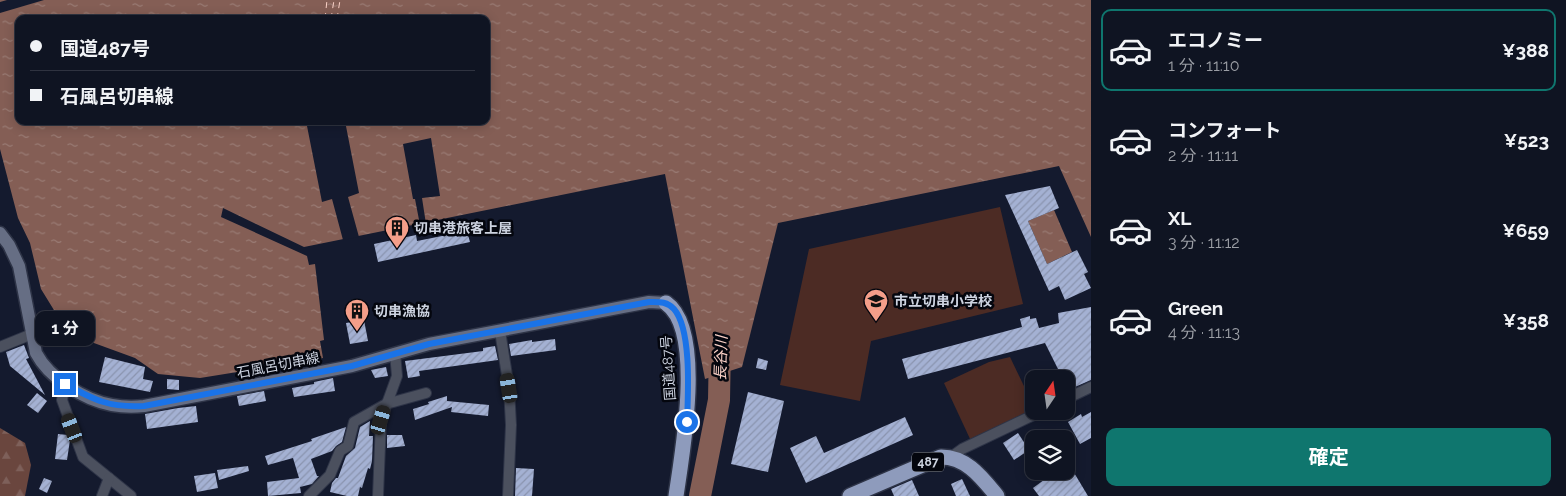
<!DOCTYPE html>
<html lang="ja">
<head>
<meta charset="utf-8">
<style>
  body { margin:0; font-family:Raleway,"Noto Sans JP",sans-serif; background:#1d212f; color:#f1f3f6; height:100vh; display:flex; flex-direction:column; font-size:19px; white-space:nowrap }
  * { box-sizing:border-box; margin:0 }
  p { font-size:16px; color:#9b9ea5 }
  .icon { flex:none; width:28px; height:28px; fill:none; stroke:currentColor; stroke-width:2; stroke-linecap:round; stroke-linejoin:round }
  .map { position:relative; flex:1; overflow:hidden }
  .panel { display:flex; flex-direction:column; background:#0f1422; width:475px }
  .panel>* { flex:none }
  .top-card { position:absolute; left:15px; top:15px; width:475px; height:110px; border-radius:10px; box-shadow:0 2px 12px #0003,0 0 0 1px #2f3340; display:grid; align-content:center; height:110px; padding:0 15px; background:#0f1422 }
  .needle { width:32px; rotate:13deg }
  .buttons { position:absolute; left:1025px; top:370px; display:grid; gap:10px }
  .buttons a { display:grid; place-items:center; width:50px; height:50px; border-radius:10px; background:#0f1422; box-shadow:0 2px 12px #0003,0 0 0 1px #2f3340; font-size:25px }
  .end { position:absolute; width:22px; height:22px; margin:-11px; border:6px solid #1a73e8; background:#fff; box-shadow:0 0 0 2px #fff }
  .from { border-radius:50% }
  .bubble { position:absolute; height:35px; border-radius:10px; background:#0f1422; box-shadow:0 2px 12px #0003,0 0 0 1px #2f3340; font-size:16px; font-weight:700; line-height:35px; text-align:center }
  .car { position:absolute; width:15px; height:30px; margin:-15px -8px; border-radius:6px; box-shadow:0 0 4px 1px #0007; background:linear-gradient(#222 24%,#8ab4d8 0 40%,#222 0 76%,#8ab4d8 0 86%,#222 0) }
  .top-card b { display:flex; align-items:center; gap:18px; height:48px; font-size:19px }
  .top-card b+b { border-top:1px solid #2f3340 }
  .top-card i { width:12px; height:12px; background:#f1f3f6 }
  ul { padding:9px 0 0; list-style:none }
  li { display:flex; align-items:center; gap:15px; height:82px; margin:0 10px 8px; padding:0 5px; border:2px solid transparent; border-radius:10px }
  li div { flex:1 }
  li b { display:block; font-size:19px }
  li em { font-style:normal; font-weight:700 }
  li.active { border-color:#0f766e }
  li>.icon { width:45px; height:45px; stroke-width:1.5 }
  .primary-button { display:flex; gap:10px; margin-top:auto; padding:10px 15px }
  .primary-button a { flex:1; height:58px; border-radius:10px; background:#0f766e; color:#fff; font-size:20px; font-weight:700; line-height:58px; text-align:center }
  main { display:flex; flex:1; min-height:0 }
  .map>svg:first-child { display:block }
  .forest { fill:url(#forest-firs) }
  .pitch { fill:#4c2b24 }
  .water { fill:url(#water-ripples); fill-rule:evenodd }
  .pier { fill:#141a2e }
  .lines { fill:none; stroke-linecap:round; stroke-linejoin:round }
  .river { stroke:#845e55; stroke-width:22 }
  .ferry { stroke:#fbd2c8; stroke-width:1; stroke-dasharray:6 5; stroke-linecap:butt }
  .building { fill:url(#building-hatch) }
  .street-casing { stroke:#2e3447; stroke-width:12 }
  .secondary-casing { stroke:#2e3447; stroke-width:15 }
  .highway-casing { stroke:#2e3447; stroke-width:18 }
  .street { stroke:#4b505e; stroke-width:10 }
  .secondary { stroke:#666e84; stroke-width:12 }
  .highway { stroke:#8e9bbc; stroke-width:15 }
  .route { stroke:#1a73e8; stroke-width:6 }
  .labels { text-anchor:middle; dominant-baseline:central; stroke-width:5; stroke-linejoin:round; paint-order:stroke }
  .shield { fill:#04060e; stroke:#9196a1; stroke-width:1 }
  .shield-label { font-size:12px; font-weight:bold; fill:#cdd3e0 }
  .poi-label { font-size:14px; font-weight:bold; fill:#cdd3e0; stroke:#04060e; text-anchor:start }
  .street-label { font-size:14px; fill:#cdd3e0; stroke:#04060e }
  .water-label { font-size:15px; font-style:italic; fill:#fbd2c8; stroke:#04060e }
</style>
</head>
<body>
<main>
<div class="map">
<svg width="1091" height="496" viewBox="0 0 1091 496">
  <defs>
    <pattern id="forest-firs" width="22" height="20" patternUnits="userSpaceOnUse" patternTransform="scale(1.25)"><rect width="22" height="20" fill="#6a463e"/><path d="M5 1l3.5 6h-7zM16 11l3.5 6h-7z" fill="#7e605a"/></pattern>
    <pattern id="water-ripples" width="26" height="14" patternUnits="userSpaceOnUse" patternTransform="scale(1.25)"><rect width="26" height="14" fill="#845e55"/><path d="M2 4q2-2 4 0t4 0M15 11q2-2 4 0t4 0" fill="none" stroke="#9a7c75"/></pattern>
    <pattern id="building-hatch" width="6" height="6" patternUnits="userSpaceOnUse" patternTransform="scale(1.25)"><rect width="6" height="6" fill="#a4b1d3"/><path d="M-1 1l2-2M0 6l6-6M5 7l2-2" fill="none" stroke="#8a94af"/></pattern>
  </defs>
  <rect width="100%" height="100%" fill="#141a2e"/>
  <polygon class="forest" points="0,428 25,443 31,465 25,496 0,496"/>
  <g class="pitch">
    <polygon points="1000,207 1023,304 871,341 860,401 780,385 809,249"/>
    <polygon points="1010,357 1034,407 1034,411 971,441 944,383 989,362"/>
  </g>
  <g class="water">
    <path d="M0,0H1091V237L1059,166L778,223L742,367L705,379L665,174L304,247L223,208L221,217L307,256L309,265L315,264L324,340L320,341L323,358L200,378L158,374L135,358L83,339L57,315L41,289L30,243L18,218L0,149ZM19,19H486V121H19Z"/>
    <polygon points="1054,210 1072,252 1047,264 1028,221"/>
  </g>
  <g class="pier">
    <polygon points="7,0 44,0 0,13 0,2"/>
    <polygon points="332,121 345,121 359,193 348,197 359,237 343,240 332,199 322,202 307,126"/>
    <polygon points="431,138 440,196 422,198 426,224 420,225 415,199 413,199 403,144"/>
  </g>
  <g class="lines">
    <polyline class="river" points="700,496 719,400 720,344"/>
    <g class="ferry">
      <polyline points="325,19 327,0"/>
      <polyline points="331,19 334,0"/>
      <polyline points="337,19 340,0"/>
      <polyline points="326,121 326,123 327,121"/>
    </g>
  </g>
  <g class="building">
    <polygon points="1050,186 1059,208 1028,221 1047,264 1077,250 1088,272 1084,274 1091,288 1065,300 1059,286 1049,291 1005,195"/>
    <polygon points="467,231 470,242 378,262 374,244 416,235 417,241"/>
    <polygon points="1091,307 1091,380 1068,390 1066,386 1066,379 1063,379 1045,343 908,379 902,359 1022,327 1020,319 1030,316 1030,319 1036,318 1039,328 1059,323 1058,313"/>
    <polygon points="364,320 368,341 350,344 346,323"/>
    <polygon points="555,339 556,350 511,356 509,344 532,340 532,342"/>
    <polygon points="24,345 29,358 26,359 45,395 10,366 6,352"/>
    <polygon points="495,346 498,360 419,371 420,376 408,378 405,361 483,351 483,348"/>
    <polygon points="105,357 145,367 143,379 153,381 150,392 99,382"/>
    <polygon points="758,358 768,361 766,370 756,368"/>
    <polygon points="386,367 388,376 375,378 371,370"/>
    <polygon points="333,378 335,391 294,397 292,388 314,384 314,382"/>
    <polygon points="167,379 179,380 179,390 167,389"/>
    <polygon points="264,391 266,401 239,406 237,396"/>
    <polygon points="748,392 784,401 768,472 731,464"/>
    <polygon points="37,393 47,401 38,413 27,405"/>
    <polygon points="447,396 447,401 489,405 488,416 451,412 452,407 415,420 413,409 426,405 429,404 428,402"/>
    <polygon points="196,406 198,422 147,429 145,414 178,408"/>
    <polygon points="1091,412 1091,438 1080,444 1068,422 1081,414 1082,417"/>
    <polygon points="905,417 913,435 806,483 790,448 816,436 824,453"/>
    <polygon points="370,421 369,436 373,436 372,461 370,469 368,468 362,488 360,487 358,496 347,496 330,492 332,483 336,478 338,478 346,456 355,448 360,427"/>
    <polygon points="346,427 342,442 336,446 332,451 311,459 317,476 319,476 312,484 300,487 301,493 268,496 267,482 299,478 293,458 268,465 265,456 312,441 311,439"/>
    <polygon points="1018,433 1029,450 1014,460 1003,443"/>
    <polygon points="58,434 68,435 70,440 67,460 55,459"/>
    <polygon points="387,435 402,435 405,446 387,448"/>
    <polygon points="248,466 249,471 219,480 217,470"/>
    <polygon points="516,468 534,469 532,496 515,496"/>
    <polygon points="1056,471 1073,471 1088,496 1039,496 1033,488"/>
    <polygon points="215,473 218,488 197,492 194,476"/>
    <polygon points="44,478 52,481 47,493 39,489"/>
    <polygon points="962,479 970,496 956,496 951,484"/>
    <polygon points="912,480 919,496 894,496 891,489"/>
  </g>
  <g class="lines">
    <defs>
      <g id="street">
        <polyline points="500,331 509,388 511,425 508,496"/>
        <polyline points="0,347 32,334"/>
        <polyline points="65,384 62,400 83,457 131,496"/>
        <polyline points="1066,399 1091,387"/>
        <polyline points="951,457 962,449 1042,411"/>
        <polyline points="102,496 109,478"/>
        <polyline points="309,496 330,475 340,451 348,446 354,422 386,404 426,393"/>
        <polyline points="378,496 381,420 397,376 395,353"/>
      </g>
      <path id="secondary" d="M0,233L9,245L19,266L36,353C49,378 84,400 112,405C123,407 134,407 144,406L352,366L429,344L649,302L666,303"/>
      <g id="highway">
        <path d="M666,303C705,330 682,454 676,496"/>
        <path d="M850,496L941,457C967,457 982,478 997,496"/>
      </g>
    </defs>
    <use href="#street" class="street-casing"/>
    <use href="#secondary" class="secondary-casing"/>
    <use href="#highway" class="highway-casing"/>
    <use href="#street" class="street"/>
    <use href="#secondary" class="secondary"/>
    <use href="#highway" class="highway"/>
  </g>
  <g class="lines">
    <path class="route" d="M65,384C94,400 110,408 144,406L352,366L429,344L649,302C658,302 667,301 674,309C692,330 688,395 687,422"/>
  </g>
  <defs>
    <symbol id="building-pin" viewBox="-11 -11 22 30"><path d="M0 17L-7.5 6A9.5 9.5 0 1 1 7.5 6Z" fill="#f49e89" stroke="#04060e"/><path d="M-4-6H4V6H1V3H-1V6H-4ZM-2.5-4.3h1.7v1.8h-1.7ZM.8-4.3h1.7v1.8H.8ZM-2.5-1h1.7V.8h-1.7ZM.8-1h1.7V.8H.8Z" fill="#111"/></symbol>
    <symbol id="school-pin" viewBox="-11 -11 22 30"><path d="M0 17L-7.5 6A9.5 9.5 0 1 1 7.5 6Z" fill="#f49e89" stroke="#04060e"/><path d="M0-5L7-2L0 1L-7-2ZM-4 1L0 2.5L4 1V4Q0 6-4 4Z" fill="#111"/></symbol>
  </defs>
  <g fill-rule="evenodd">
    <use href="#building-pin" x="383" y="214" width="28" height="38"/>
    <use href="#school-pin" x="862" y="287" width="28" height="38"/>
    <use href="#building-pin" x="343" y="297" width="28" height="38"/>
  </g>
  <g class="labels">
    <rect class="shield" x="912" y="452.5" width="32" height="19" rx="4"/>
    <g class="shield-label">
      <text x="928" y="462">487</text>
    </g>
    <g class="poi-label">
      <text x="414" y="228">切串港旅客上屋</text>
      <text x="894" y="301">市立切串小学校</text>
      <text x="374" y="311">切串漁協</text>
    </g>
    <g class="street-label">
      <text transform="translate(278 365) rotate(-11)">石風呂切串線</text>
      <text transform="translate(668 368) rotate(-94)">国道487号</text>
    </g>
    <g class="water-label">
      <text transform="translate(721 358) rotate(-88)">長谷川</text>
    </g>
  </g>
</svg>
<div class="buttons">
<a><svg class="needle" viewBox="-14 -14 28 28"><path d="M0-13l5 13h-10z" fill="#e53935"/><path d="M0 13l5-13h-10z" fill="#9b9ea5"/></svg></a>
<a><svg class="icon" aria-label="layers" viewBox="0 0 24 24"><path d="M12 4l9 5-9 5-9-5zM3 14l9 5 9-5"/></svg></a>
</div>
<i class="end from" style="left:687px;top:422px"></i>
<i class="end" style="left:65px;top:384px"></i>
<div class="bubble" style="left:35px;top:311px;width:60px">1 分</div>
<i class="car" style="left:509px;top:388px;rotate:351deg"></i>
<i class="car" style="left:381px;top:420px;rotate:17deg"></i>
<i class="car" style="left:72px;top:428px;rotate:339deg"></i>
<div class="top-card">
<b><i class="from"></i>国道487号</b>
<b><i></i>石風呂切串線</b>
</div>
</div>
<section class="panel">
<ul>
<li class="active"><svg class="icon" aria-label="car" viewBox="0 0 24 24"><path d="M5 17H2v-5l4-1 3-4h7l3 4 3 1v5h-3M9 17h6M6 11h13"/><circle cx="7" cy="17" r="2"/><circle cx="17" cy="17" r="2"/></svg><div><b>エコノミー</b><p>1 分 · 11:10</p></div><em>¥388</em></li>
<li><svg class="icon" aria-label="car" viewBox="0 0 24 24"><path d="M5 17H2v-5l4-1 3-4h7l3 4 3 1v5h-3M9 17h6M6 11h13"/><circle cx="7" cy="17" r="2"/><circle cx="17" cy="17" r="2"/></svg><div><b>コンフォート</b><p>2 分 · 11:11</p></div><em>¥523</em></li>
<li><svg class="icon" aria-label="car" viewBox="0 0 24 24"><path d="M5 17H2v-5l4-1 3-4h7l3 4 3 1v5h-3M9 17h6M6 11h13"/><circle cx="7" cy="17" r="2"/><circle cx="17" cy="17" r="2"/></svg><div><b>XL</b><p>3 分 · 11:12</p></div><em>¥659</em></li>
<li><svg class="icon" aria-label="car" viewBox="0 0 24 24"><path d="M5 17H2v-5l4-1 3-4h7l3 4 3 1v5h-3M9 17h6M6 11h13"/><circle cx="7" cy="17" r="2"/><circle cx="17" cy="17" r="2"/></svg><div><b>Green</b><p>4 分 · 11:13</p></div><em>¥358</em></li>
</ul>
<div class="primary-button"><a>確定</a></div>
</section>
</main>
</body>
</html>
